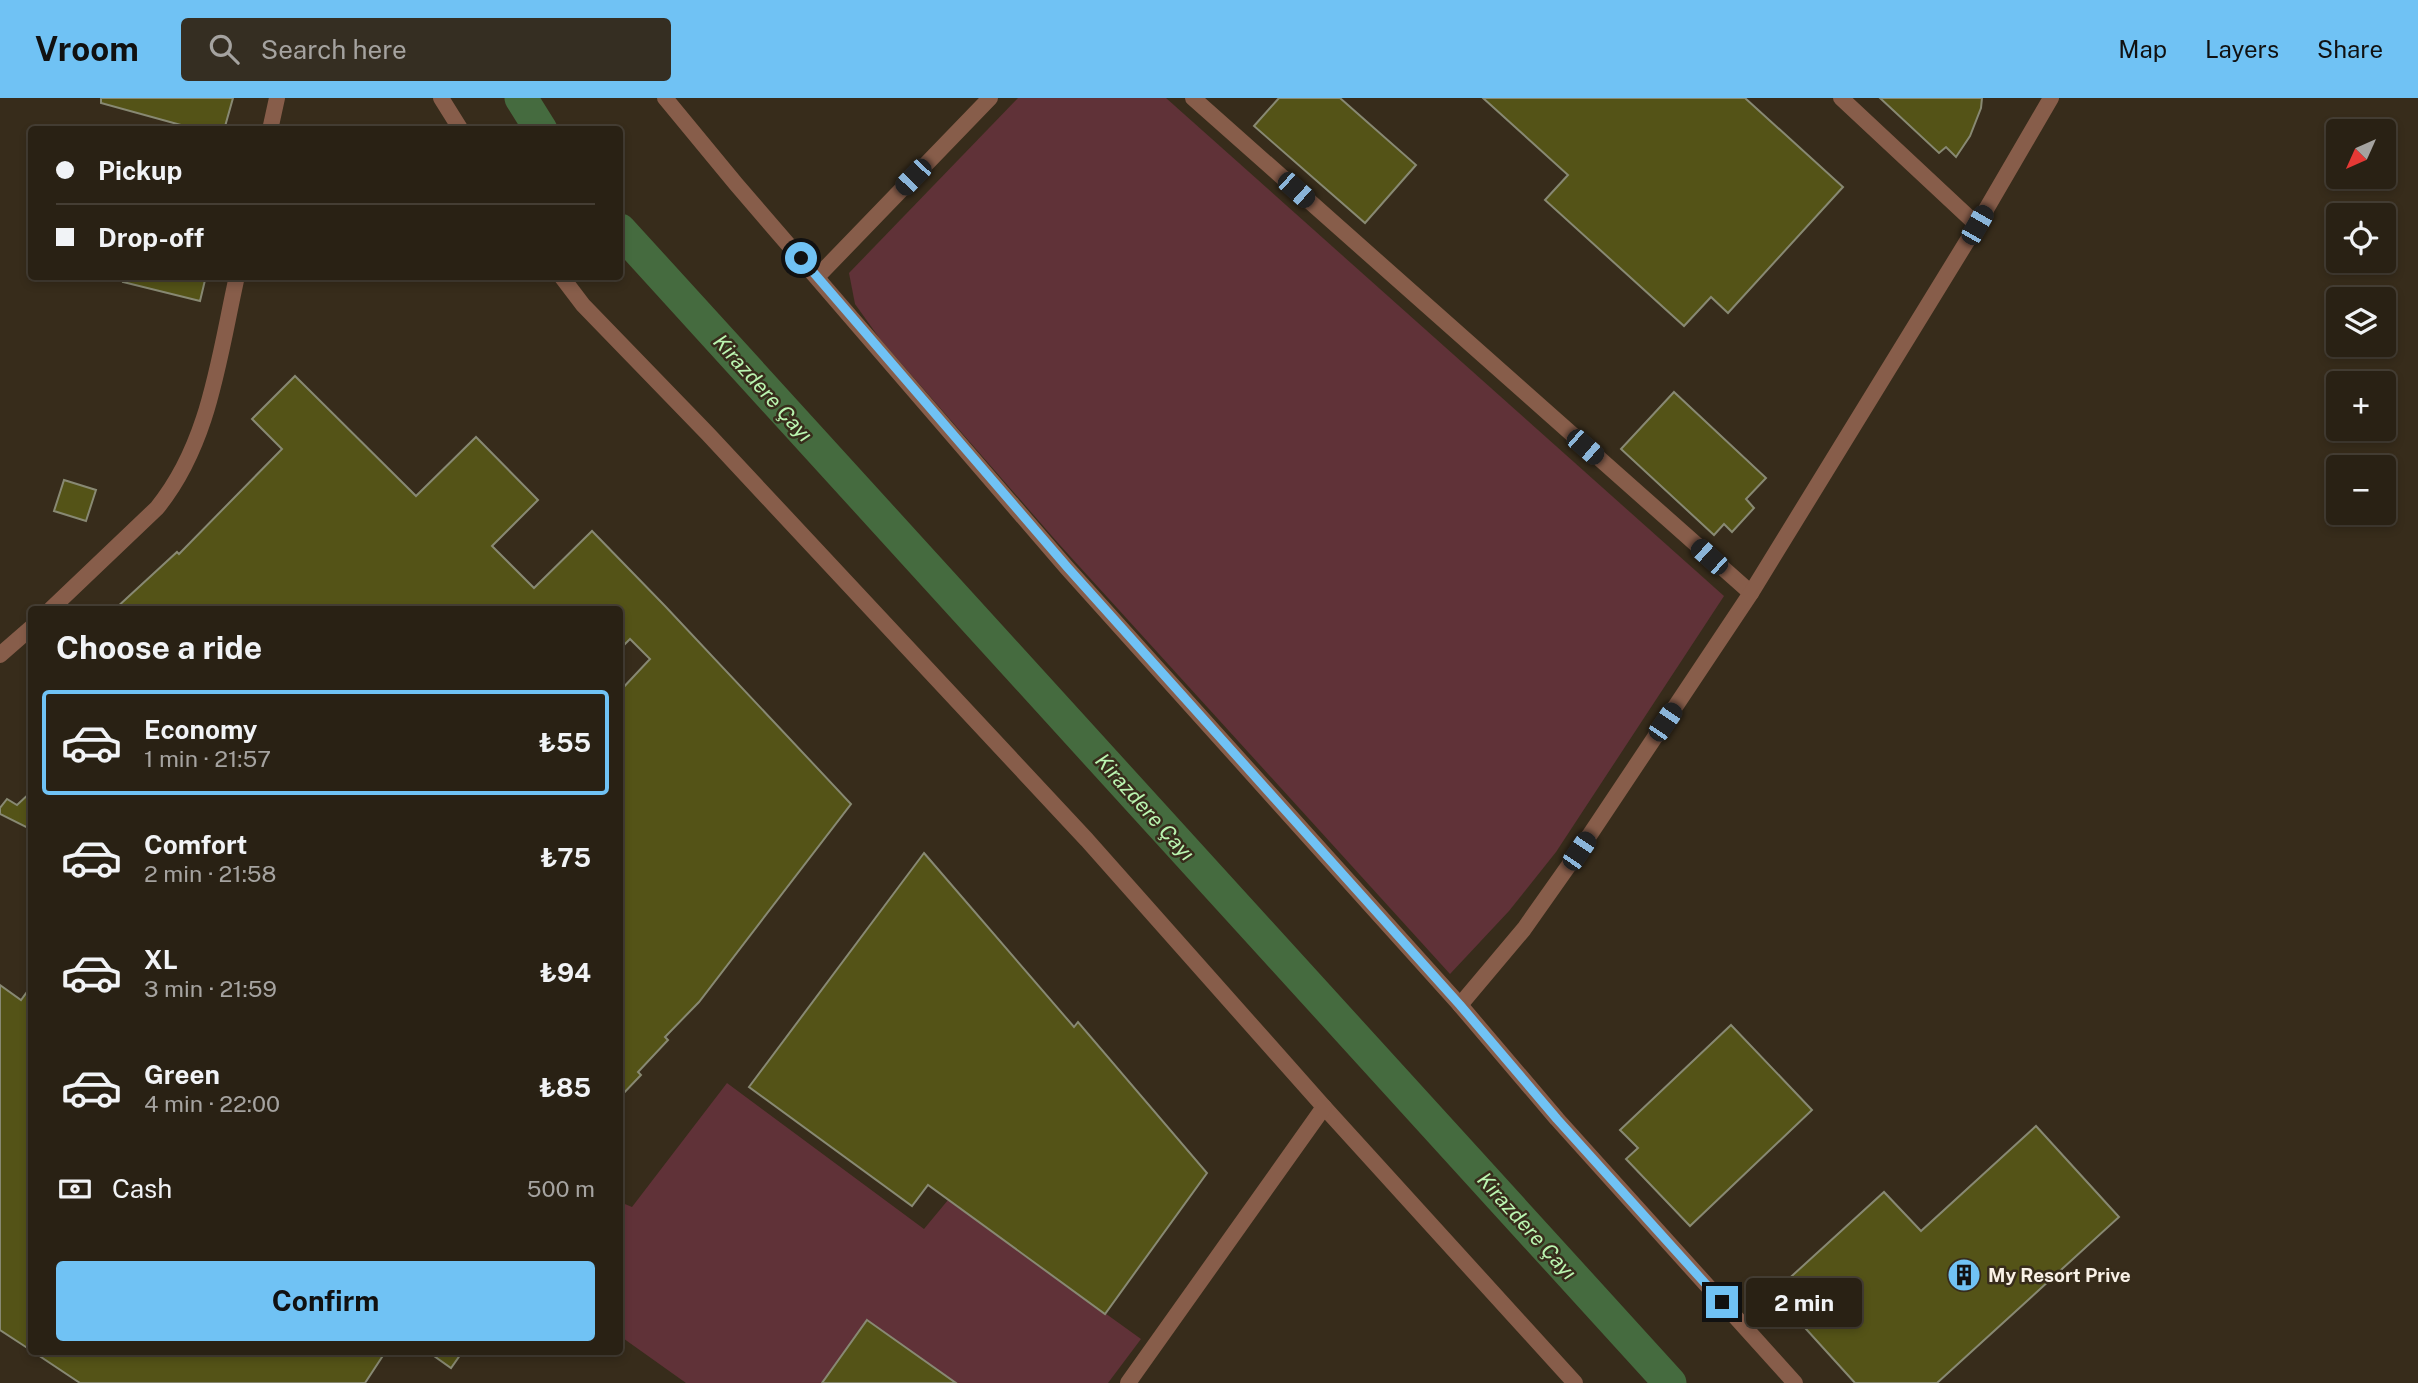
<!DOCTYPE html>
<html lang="en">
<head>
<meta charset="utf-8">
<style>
  body { margin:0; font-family:"Public Sans",sans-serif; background:#352e22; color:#f1f3f6; height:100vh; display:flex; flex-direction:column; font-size:26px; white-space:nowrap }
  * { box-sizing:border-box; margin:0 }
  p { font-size:23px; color:#a5a3a0 }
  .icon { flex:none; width:38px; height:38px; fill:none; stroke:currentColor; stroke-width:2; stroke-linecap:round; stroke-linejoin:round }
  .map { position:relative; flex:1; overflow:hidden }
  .panel { position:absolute; left:28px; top:508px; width:595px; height:749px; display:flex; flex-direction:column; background:#292114; border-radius:7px; box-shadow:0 4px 10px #0003,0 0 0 2px #453e34 }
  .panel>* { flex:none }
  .top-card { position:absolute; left:28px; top:28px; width:595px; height:154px; border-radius:7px; box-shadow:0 4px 10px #0003,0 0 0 2px #453e34; display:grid; align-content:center; height:154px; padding:0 28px; background:#292114 }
  .needle { width:46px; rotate:225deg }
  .controls { position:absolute; left:2326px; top:21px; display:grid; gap:14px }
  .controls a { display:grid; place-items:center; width:70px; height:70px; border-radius:7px; background:#292114; box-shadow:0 4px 10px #0003,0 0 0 2px #453e34; font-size:35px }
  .end { position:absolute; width:32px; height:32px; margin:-16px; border:9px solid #70c2f4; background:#111; box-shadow:0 0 0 4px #111 }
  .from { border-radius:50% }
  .bubble { position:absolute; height:49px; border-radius:7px; background:#292114; box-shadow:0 4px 10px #0003,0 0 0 2px #453e34; font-size:23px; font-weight:700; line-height:49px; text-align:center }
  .car { position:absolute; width:21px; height:42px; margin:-21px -10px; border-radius:9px; box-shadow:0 0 5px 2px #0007; background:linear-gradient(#222 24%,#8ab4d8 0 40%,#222 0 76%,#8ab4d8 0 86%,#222 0) }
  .top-card b { display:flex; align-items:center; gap:24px; height:66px; font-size:26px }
  .top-card b+b { border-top:2px solid #453e34 }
  .top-card i { width:18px; height:18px; background:#f1f3f6 }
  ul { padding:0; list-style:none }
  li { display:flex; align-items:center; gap:21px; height:105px; margin:0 14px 10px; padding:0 14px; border:4px solid transparent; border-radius:7px }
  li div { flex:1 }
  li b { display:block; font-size:26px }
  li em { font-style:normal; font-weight:700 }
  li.selected { border-color:#70c2f4 }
  li>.icon { width:63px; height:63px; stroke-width:1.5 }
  h2 { padding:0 28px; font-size:32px; line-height:84px }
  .pay { display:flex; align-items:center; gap:18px; height:77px; padding:0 28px; font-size:26px }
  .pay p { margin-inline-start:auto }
  .action { display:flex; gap:14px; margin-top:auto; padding:14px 28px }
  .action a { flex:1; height:80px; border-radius:7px; background:#70c2f4; color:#111; font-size:28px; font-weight:700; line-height:80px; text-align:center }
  header { display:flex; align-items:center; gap:42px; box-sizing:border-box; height:98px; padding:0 35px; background:#70c2f4; color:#111 }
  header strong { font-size:33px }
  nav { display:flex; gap:38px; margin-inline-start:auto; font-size:24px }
  .search { width:490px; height:63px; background:#352e22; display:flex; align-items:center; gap:18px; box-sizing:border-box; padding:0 24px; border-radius:7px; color:#a5a3a0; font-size:26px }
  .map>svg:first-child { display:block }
  .green { fill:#603238 }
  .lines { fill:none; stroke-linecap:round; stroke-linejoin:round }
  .river { stroke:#456b3f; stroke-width:33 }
  .building { fill:#545317; stroke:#888973; stroke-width:2 }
  .street { stroke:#875d4a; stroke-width:16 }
  .route { stroke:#70c2f4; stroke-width:9 }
  .labels { text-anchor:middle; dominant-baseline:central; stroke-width:5; stroke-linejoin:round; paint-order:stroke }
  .poi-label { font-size:19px; font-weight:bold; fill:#f9f1e7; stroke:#372c1b; text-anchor:start }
  .water-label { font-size:21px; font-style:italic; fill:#baf5b0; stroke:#372c1b }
</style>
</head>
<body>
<header>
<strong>Vroom</strong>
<div class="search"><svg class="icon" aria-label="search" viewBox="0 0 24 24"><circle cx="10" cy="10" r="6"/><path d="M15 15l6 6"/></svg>Search here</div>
<nav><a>Map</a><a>Layers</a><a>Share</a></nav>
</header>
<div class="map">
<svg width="2418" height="1285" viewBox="0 0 2418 1285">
  <rect width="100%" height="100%" fill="#372c1b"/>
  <g class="green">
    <polygon points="1018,0 1166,0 1724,498 1556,754 1509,813 1450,876 1058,445 880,241 855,206 849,175"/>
    <polygon points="727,985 924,1131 948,1102 1141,1241 1108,1285 956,1285 867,1222 822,1285 686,1285 620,1238 620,1104 632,1109"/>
  </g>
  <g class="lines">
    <g class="river">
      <polyline points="521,0 541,32"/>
      <polyline points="620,132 1670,1285"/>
    </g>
  </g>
  <g class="building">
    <polygon points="101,0 233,0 224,32 199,32 101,5"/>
    <polygon points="1279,0 1340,0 1416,67 1365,125 1254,28"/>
    <polygon points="1483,0 1745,0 1843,89 1728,215 1711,199 1684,228 1545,102 1568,77"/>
    <polygon points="1880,0 1982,0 1981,10 1970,38 1956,59 1946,49 1939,55"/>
    <polygon points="124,178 206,178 200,203 123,184"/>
    <polygon points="295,278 416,398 476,339 538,402 492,448 534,490 592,433 665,508 851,706 699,904 665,939 668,942 638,974 641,977 620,999 620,593 650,561 630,541 620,551 620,511 115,511 177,454 179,456 282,351 252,321"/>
    <polygon points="1674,294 1766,380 1746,401 1754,410 1732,434 1724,426 1714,437 1621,351"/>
    <polygon points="64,382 96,392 86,423 54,413"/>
    <polygon points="32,693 32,732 0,716 0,710 7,701 17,707"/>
    <polygon points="924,755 1074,929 1078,924 1207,1075 1105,1216 928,1087 912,1108 749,989"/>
    <polygon points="0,887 21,902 32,887 32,1253 0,1232"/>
    <polygon points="1731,927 1812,1012 1690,1128 1626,1061 1638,1050 1620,1032"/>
    <polygon points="2036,1028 2119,1119 1937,1285 1855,1285 1797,1221 1795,1223 1771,1197 1884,1094 1921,1133"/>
    <polygon points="867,1222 956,1285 822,1285"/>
    <polygon points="32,1253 386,1253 365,1285 80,1285"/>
    <polygon points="427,1253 463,1253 451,1270"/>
  </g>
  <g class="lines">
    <g class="street">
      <polyline points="441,0 461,32"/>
      <polyline points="665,0 736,86 1067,470 1460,907 1557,1021 1795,1285"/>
      <polyline points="1193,0 1751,495"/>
      <polyline points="1841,0 1977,127"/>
      <polyline points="270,32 277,0"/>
      <polyline points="561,178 583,207 708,336 1087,742 1324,1009 1575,1285"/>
      <polyline points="818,178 990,0"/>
      <path d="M51,511L157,410C210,345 219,258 237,178"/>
      <polyline points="0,557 32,529"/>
      <polyline points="1460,907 1524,831 1579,753 1751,495 1977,127 2051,0"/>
      <polyline points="1128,1285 1324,1009"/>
    </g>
  </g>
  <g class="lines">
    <polyline class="route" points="801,160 1068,470 1460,907 1557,1021 1722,1204"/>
  </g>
  <defs>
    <symbol id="building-disc" viewBox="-11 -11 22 22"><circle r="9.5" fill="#70c2f4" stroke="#372c1b"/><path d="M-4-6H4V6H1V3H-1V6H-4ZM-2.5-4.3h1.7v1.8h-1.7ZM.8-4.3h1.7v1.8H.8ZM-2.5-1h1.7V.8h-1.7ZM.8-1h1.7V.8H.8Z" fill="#111"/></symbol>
  </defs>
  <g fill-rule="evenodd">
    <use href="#building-disc" x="1945" y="1158" width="38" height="38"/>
  </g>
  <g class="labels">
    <g class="poi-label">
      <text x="1988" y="1177">My Resort Prive</text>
    </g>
    <g class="water-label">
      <text transform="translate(763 290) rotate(48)">Kirazdere Çayı</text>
      <text transform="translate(1145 709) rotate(48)">Kirazdere Çayı</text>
      <text transform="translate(1527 1128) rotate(48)">Kirazdere Çayı</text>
    </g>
  </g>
</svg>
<div class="controls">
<a><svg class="needle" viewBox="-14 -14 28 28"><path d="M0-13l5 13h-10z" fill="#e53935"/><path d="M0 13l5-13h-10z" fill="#a5a3a0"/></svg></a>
<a><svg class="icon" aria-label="locate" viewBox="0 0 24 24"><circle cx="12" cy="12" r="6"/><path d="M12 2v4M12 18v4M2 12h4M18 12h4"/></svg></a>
<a><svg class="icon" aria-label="layers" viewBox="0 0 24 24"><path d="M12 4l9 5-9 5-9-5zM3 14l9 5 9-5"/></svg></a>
<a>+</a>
<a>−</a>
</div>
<i class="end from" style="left:801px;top:160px"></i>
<i class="end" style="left:1722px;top:1204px"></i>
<div class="bubble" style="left:1746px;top:1180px;width:116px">2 min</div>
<i class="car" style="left:913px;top:79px;rotate:224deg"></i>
<i class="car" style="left:1296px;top:92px;rotate:132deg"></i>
<i class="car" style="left:1977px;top:127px;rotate:30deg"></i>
<i class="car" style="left:1585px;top:349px;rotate:131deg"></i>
<i class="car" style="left:1709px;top:459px;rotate:312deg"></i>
<i class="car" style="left:1665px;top:624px;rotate:34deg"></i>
<i class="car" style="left:1579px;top:753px;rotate:34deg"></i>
<div class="top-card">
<b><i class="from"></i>Pickup</b>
<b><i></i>Drop-off</b>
</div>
<section class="panel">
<h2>Choose a ride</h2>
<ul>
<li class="selected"><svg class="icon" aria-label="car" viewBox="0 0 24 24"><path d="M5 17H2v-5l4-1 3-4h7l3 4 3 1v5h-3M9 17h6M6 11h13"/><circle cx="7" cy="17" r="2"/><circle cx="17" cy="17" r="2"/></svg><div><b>Economy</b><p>1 min · 21:57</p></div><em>₺55</em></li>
<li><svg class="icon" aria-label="car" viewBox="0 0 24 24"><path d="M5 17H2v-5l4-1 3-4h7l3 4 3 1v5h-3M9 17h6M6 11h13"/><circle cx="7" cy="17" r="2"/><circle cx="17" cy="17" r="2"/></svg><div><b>Comfort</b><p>2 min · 21:58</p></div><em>₺75</em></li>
<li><svg class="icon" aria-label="car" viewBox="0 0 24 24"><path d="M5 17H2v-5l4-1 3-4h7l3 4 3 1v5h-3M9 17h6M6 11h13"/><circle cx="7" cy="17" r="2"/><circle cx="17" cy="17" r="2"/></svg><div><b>XL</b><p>3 min · 21:59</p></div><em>₺94</em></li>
<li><svg class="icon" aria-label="car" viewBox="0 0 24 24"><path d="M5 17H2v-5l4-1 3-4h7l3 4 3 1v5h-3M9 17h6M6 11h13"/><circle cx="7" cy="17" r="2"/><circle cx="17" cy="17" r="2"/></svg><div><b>Green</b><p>4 min · 22:00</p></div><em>₺85</em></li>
</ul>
<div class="pay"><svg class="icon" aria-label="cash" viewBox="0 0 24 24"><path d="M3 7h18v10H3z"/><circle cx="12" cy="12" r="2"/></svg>Cash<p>500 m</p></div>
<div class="action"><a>Confirm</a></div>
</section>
</div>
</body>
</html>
